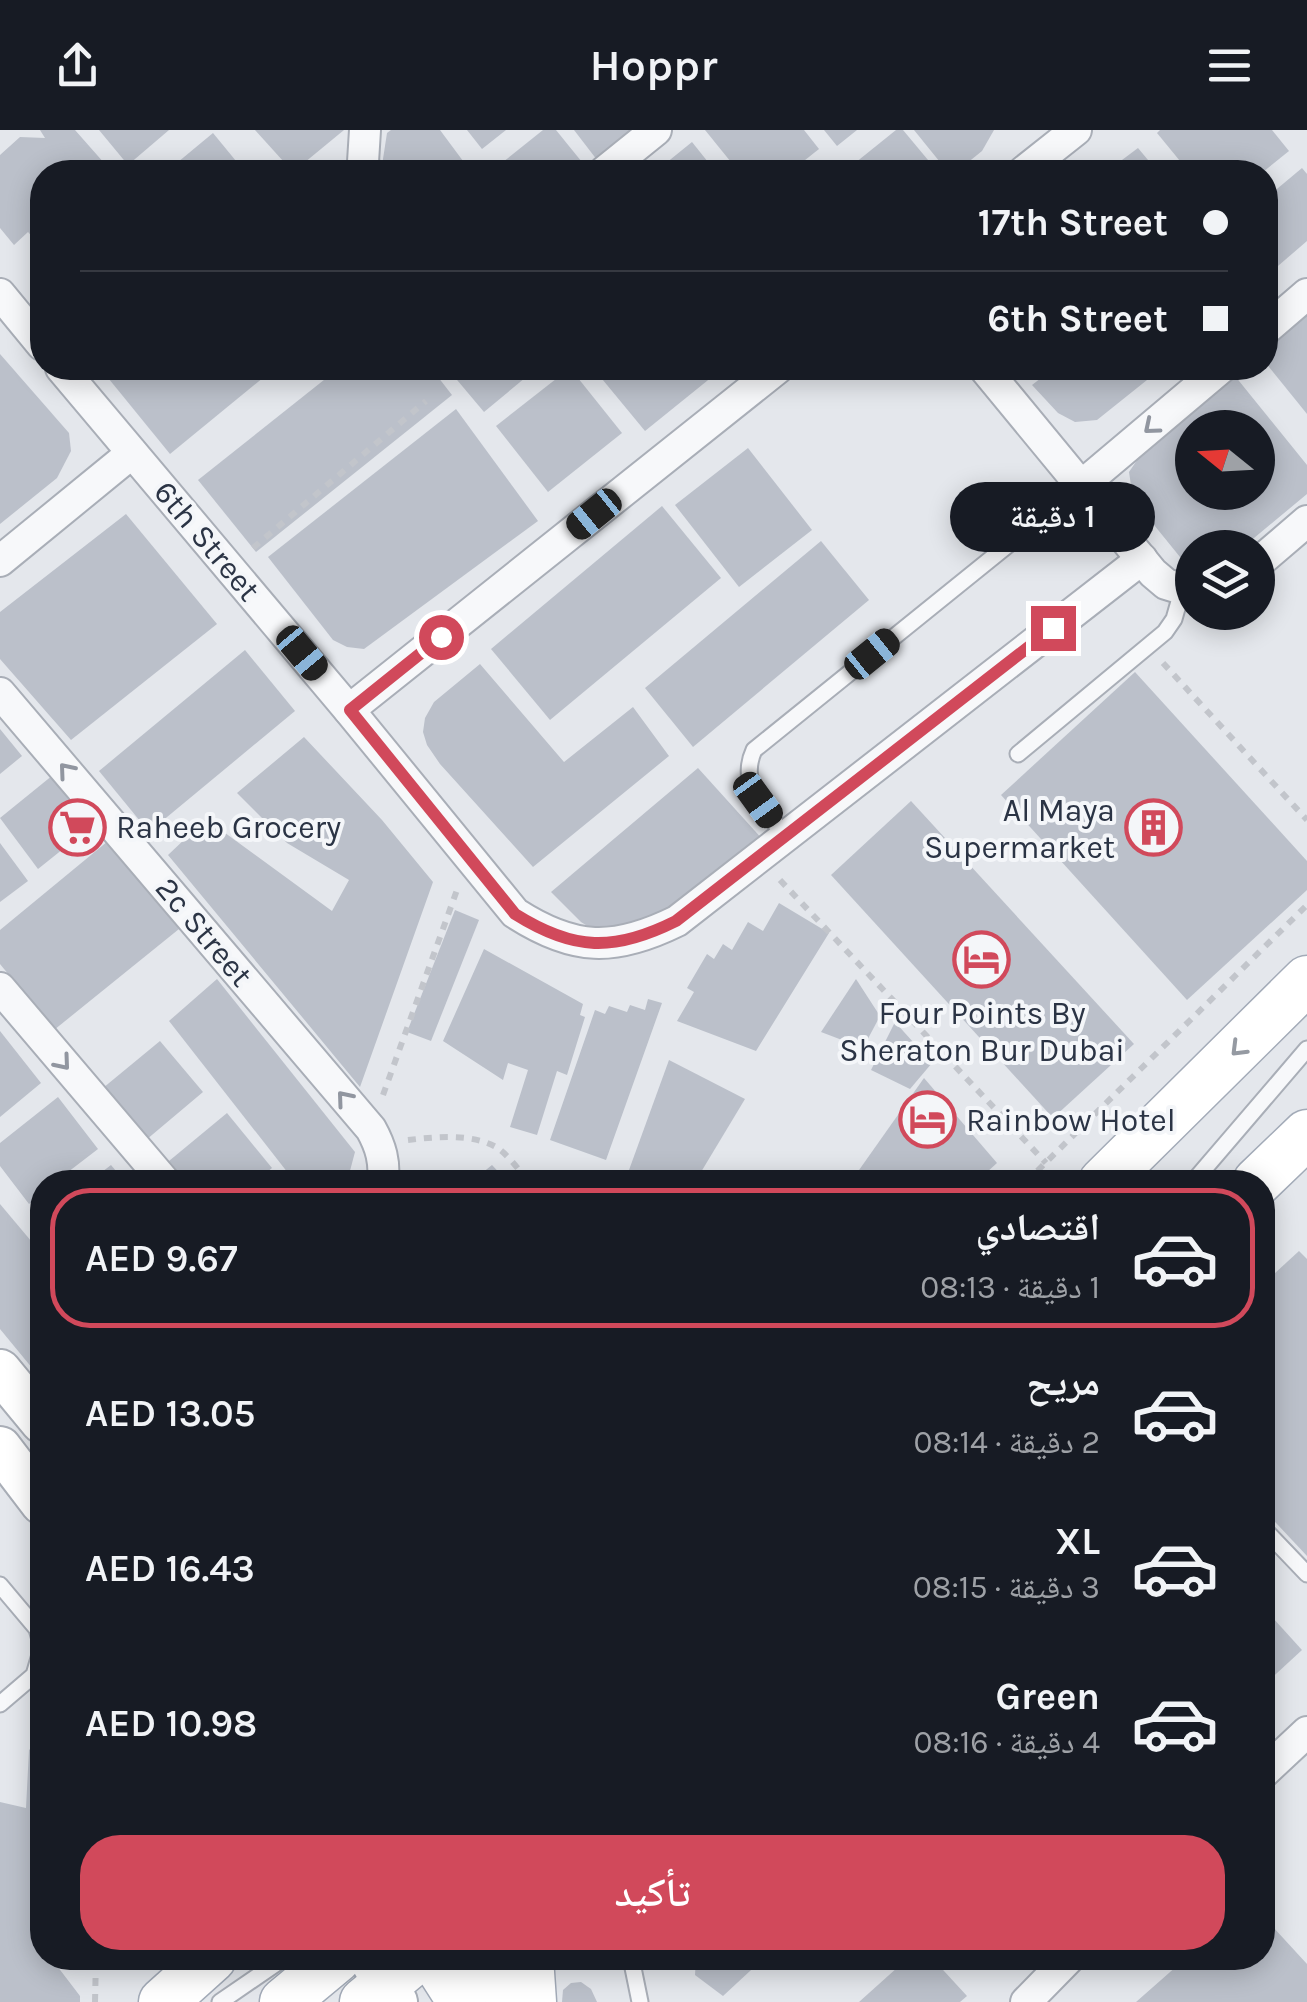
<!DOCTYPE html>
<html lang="ar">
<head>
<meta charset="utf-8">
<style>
  body { margin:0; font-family:Karla,"Noto Naskh Arabic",sans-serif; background:#20242c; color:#f1f3f6; direction:rtl; height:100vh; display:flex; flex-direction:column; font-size:38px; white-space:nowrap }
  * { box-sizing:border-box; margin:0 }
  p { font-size:32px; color:#9ea1a6 }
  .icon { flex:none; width:55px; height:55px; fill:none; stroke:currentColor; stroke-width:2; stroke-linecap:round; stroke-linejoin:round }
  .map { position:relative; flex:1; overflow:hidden; direction:ltr }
  .sheet { position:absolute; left:30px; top:1040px; width:1245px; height:800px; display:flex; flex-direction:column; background:#171b24; border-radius:40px; box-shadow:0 5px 25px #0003; direction:rtl }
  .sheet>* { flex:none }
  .guide { position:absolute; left:30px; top:30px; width:1248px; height:220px; border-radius:40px; box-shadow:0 5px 25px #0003; direction:rtl; display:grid; align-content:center; height:220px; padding:0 50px; background:#171b24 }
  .needle { width:65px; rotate:288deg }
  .buttons { position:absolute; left:1175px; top:280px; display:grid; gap:20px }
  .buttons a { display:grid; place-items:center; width:100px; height:100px; border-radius:50%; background:#171b24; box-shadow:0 5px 25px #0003; font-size:50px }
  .end { position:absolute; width:45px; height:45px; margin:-22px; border:12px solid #d1495b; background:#fff; box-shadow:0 0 0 5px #fff }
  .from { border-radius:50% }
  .bubble { position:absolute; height:70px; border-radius:35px; background:#171b24; box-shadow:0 5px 25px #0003; font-size:32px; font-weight:600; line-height:70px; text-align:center; direction:rtl }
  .car { position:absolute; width:30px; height:60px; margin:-30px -15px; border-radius:12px; box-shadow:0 0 8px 2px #0007; background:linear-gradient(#222 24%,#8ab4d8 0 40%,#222 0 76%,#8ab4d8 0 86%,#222 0) }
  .guide b { display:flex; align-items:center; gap:35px; height:95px; font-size:38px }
  .guide b+b { border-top:2px solid #363941 }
  .guide i { width:25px; height:25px; background:#f1f3f6 }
  ul { padding:18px 0 0; list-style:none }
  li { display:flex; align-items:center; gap:30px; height:140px; margin:0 20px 15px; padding:0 30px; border:5px solid transparent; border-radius:40px }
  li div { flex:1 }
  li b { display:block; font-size:38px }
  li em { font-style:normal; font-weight:600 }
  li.selected { border-color:#d1495b }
  li>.icon { width:90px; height:90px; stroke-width:1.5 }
  .cta { display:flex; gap:20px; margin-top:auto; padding:20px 50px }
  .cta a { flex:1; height:115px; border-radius:40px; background:#d1495b; color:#fff; font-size:40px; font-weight:600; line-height:115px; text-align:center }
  header { display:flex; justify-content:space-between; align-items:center; height:130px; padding:0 50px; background:#171b24; font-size:45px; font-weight:600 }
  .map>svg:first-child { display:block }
  .building { fill:#bbc0ca; fill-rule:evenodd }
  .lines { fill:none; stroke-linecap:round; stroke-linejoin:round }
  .lane-casing { stroke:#a9aeb7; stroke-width:19 }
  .street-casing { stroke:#a9aeb7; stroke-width:34 }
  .secondary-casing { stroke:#a9aeb7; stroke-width:46 }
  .primary-casing { stroke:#a3abb8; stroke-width:51 }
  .path { stroke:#c2c5cb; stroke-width:6; stroke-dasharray:8 8; stroke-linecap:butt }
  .lane { stroke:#f7f8fa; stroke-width:15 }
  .street { stroke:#f7f8fa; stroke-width:30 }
  .secondary { stroke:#fff; stroke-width:42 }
  .primary { stroke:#fff; stroke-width:48 }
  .oneway { stroke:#9196a0 }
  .oneway2 { stroke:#959aa2 }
  .route { stroke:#d1495b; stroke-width:12 }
  .labels { text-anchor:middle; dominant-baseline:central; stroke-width:8; stroke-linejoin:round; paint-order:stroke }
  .street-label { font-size:32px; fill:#2b3445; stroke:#f4f6f9 }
  .poi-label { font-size:32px; fill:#2b3445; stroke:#f4f6f9; text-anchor:start }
</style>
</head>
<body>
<header><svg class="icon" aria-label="menu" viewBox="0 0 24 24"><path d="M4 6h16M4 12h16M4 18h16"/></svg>Hoppr<svg class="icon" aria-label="share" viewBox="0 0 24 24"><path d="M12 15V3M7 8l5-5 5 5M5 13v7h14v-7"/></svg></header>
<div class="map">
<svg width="1307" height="1872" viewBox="0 0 1307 1872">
  <rect width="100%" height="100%" fill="#e4e7ec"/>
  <g class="building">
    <polygon points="40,0 75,0 112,42 42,42 42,109 38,113 28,102 14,115 0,98 0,25 20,7 45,8"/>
    <polygon points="99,0 169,0 128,35"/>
    <polygon points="255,0 344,0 293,42"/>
    <polygon points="391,0 440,0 463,31 449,42 381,42 387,3"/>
    <polygon points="467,0 506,0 482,19"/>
    <polygon points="543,0 556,0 590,42 503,42 498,36"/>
    <polygon points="574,0 651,0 604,39"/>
    <polygon points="705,0 804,0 819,19 790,42 739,42"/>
    <polygon points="824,0 857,0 837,16"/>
    <polygon points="896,0 903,0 938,42 863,42 855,33"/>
    <polygon points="914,0 994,0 982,21 956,42 948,42"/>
    <polygon points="1160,0 1272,0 1289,21 1263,42 1189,42 1157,3"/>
    <polygon points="213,3 245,42 166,42"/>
    <polygon points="692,12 716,42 655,42"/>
    <polygon points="1138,18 1158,42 1106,42"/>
    <polygon points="1302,38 1307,44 1307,111 1271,142 1265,136 1265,69"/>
    <polygon points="1307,180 1307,284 1265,232 1265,214"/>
    <polygon points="0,224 69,303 71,321 57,348 0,394"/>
    <polygon points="100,238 275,238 170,324"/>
    <polygon points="339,238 431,238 452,265 256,422 198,350"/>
    <polygon points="447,238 537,238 484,282"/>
    <polygon points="570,238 622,303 548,362 496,296"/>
    <polygon points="593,238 723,238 645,301"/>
    <polygon points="1054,238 1162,238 1097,290 1075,292 1058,283 1032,255"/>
    <path d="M1235,246L1307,335V364L1242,418H1192V434L1180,427L1133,369L1129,342L1148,314ZM1192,298H1258V362H1192Z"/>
    <polygon points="456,279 538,391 364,519 347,517 333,510 268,427"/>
    <polygon points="748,318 812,400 739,457 675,375"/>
    <polygon points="662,376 721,448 550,590 491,519"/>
    <polygon points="126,384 217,494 71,610 0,529 0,482"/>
    <polygon points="821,411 869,470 693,617 645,558"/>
    <polygon points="245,520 295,581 149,702 99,641"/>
    <polygon points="480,534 564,632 633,577 669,626 533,737 440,634 427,615 423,602 425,588 434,572"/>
    <polygon points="1135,542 1307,731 1307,760 1187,870 1001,665"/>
    <polygon points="0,599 22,626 0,644"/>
    <polygon points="304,607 382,690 433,752 360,957 168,725 206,689 332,781 349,750 287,713 237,663"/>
    <polygon points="698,638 764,711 651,803 602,805 581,792 551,762"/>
    <polygon points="53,645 93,695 38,739 0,688"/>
    <polygon points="911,671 1134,914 1053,988 831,745"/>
    <polygon points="108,711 179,799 54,900 0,834 0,800"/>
    <polygon points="0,713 28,751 0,772"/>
    <polygon points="779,773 829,803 756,921 677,891 694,862 687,858 707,824 714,829 723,814 732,820 748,792 763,801"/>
    <polygon points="455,780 479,790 431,911 407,902"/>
    <polygon points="484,819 583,874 580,885 585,887 567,945 557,941 537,1005 510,997 528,940 508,933 503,950 443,911"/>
    <polygon points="217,849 355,1022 347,1052 295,1052 169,891"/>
    <polygon points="856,849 880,886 863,918 821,902"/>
    <polygon points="648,869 662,873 606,1030 550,1010 595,880 605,884 609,876 627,882 630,875 645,880"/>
    <polygon points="895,892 932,933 910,959 871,940"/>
    <polygon points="0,901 41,953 0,987"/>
    <polygon points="160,911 203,962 146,1010 103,958"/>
    <polygon points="669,930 745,969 695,1052 668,1052 629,1040"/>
    <polygon points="924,948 997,1033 976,1052 854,1052 852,1050"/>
    <polygon points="58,967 98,1019 55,1052 42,1052 42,1063 29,1074 0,1036 0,1013"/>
    <polygon points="227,983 272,1038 255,1052 187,1052 169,1031"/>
    <polygon points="111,1035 125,1052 89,1052"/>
    <polygon points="492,1035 508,1052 471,1052"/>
    <polygon points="0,1074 42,1124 42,1250 0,1199"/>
    <polygon points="1299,1121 1307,1129 1307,1426 1262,1378 1262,1155"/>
    <polygon points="1262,1476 1302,1520 1262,1557"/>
    <polygon points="42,1607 42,1828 51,1828 80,1866 80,1872 0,1872 0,1672 26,1678 29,1620"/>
    <polygon points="1262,1785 1307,1834 1307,1872 1136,1872 1186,1828 1262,1828"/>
    <polygon points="696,1828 764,1828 723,1866 695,1845"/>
    <polygon points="908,1828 932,1828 967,1866 960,1872 859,1872"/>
    <polygon points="581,1852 591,1859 597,1872 562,1872 563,1860 571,1853"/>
  </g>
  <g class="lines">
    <defs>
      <g id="lane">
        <polyline points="1018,624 1165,502 1174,489 1182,461"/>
        <path d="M785,706C765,679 738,655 754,620L1081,356"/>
        <polyline points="1193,1052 1307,919"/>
        <polyline points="1262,1397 1307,1444"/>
        <polyline points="0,1455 37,1499 42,1517"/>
        <polyline points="0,1574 34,1545 42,1518"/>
        <polyline points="631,1828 640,1872"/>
        <polyline points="220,1872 284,1828"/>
      </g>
      <g id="street">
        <polyline points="365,0 363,32 367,42"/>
        <polyline points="604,42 656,0"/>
        <polyline points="1023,42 1076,0"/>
        <polyline points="0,164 42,215"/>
        <polyline points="1265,200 1307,164"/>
        <path d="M61,238L349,580L515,783C574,821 614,822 677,791L1142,429"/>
        <polyline points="984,238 1153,443 1166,454 1192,462"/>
        <polyline points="1081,356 1221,238"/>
        <polyline points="0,431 132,323"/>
        <polyline points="1258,433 1307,391"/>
        <path d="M0,563L371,999C381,1017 385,1032 383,1052"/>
        <polyline points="349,580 778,238"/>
        <polyline points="0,858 165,1052"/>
        <polyline points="1262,1644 1307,1602"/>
        <polyline points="1026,1872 1069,1828"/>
      </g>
      <g id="secondary">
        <polyline points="0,1241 42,1292"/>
        <polyline points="0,1318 42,1373"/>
        <polyline points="370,1828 396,1872"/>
        <polyline points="485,1828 510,1872"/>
      </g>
      <g id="primary">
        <polyline points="1103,1052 1307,850"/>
        <polyline points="1257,1052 1307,1004"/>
        <polyline points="434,1828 462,1872"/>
        <polyline points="529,1828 532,1872"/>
        <polyline points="163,1872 212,1828"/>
        <polyline points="284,1872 337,1828"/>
        <polyline points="364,1872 417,1828"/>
      </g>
    </defs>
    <use href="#lane" class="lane-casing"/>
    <use href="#street" class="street-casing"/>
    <use href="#secondary" class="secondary-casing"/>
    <use href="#primary" class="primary-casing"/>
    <g class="path">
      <polyline points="253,418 426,271"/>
      <polyline points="1163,533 1307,690"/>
      <polyline points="780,750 1046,1033"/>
      <polyline points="383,965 457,760"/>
      <path d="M408,1010C434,1007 471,1003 496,1017C508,1024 520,1042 529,1052"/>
      <polyline points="1026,1052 1307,775"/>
      <polyline points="95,1872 96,1828"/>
    </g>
    <use href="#lane" class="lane"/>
    <use href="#street" class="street"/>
    <use href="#secondary" class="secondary"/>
    <use href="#primary" class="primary"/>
  </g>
  <defs><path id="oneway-chevron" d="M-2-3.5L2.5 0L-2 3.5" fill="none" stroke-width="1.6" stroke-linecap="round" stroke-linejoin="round" transform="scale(2.5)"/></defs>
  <g class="oneway">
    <use href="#oneway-chevron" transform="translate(1151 297) rotate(140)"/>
    <use href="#oneway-chevron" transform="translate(66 640) rotate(-130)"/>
    <use href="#oneway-chevron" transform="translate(63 933) rotate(50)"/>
    <use href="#oneway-chevron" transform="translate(344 968) rotate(-130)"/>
  </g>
  <use class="oneway2" href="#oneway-chevron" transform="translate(1238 919) rotate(135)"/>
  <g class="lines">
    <path class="route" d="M441,507L350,580L515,784C574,821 614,822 676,791L1053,498"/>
  </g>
  <defs>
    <symbol id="supermarket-ring" viewBox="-11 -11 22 22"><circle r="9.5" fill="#f4f6f9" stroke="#d1495b" stroke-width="1.5"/><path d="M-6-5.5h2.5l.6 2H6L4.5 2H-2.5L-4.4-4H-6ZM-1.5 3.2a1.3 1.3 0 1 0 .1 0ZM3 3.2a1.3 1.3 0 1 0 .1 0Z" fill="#d1495b"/></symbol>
    <symbol id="building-ring" viewBox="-11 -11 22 22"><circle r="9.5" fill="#f4f6f9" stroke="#d1495b" stroke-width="1.5"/><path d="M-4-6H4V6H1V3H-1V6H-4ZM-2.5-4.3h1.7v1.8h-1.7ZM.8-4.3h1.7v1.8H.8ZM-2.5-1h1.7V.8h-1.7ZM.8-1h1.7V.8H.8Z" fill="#d1495b"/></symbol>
    <symbol id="hotel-ring" viewBox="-11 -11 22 22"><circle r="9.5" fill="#f4f6f9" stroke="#d1495b" stroke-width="1.5"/><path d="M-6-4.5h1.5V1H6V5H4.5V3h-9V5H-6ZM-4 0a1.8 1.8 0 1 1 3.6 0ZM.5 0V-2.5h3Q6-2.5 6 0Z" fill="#d1495b"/></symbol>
  </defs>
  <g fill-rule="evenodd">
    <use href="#supermarket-ring" x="46" y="666" width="63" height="63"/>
    <use href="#building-ring" x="1122" y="666" width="63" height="63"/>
    <use href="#hotel-ring" x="950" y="798" width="63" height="63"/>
    <use href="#hotel-ring" x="896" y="958" width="63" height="63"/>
  </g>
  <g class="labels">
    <g class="street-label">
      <text transform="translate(207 411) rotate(50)">6th Street</text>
      <text transform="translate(204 802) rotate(50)">2c Street</text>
    </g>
    <g class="poi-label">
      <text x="1115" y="680" text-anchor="end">Al Maya<tspan x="1115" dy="37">Supermarket</tspan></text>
      <text x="116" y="697">Raheeb Grocery</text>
      <text x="982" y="883" text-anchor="middle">Four Points By<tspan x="982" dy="37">Sheraton Bur Dubai</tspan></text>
      <text x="966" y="990">Rainbow Hotel</text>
    </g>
  </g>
</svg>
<div class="buttons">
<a><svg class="needle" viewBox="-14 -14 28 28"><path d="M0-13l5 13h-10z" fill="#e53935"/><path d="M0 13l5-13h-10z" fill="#9ea1a6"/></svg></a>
<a><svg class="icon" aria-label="layers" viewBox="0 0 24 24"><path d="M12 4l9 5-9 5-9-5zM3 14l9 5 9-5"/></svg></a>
</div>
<i class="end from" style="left:441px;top:507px"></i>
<i class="end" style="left:1053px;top:498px"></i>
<div class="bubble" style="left:950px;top:352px;width:205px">1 دقيقة</div>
<i class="car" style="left:594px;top:384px;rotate:231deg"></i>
<i class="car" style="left:302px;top:523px;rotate:140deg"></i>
<i class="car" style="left:872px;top:524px;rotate:51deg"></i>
<i class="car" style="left:758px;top:670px;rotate:144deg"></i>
<div class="guide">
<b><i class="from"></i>17th Street</b>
<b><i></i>6th Street</b>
</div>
<section class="sheet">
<ul>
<li class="selected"><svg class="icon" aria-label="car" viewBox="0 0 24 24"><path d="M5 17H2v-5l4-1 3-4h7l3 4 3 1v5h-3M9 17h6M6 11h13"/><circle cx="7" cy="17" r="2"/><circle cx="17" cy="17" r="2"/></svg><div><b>اقتصادي</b><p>1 دقيقة · 08:13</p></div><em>AED 9.67</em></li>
<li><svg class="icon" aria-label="car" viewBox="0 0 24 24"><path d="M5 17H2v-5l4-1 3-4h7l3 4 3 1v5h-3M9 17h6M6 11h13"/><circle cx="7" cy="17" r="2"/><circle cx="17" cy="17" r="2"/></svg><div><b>مريح</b><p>2 دقيقة · 08:14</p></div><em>AED 13.05</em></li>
<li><svg class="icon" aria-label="car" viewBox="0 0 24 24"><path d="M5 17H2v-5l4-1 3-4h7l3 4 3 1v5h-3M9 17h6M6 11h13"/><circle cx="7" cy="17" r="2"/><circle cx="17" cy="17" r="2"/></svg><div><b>XL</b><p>3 دقيقة · 08:15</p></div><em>AED 16.43</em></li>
<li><svg class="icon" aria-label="car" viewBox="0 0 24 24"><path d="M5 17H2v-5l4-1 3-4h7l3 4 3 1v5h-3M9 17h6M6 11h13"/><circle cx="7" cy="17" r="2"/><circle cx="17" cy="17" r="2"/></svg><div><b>Green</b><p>4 دقيقة · 08:16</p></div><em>AED 10.98</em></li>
</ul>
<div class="cta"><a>تأكيد</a></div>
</section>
</div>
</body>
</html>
